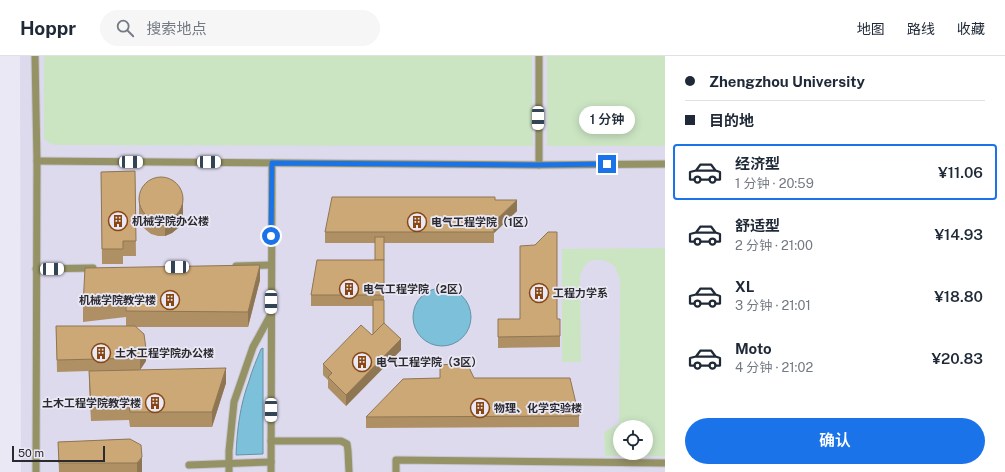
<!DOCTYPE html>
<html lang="zh">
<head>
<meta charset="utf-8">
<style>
  body { margin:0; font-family:"Public Sans","Noto Sans SC",sans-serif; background:#f6f6f7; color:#1f2937; height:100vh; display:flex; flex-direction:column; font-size:15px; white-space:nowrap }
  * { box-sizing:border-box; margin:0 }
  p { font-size:13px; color:#747a83 }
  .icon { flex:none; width:22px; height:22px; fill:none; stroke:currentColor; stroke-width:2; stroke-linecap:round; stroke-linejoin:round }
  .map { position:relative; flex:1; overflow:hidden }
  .sheet { display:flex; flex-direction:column; background:#fff; width:340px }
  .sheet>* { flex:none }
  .banner { display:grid; align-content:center; height:88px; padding:0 20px; background:#fff }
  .buttons { position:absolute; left:613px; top:364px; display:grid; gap:8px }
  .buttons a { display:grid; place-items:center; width:40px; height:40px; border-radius:50%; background:#fff; box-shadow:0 2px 10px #0003; font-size:20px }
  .scale { position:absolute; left:12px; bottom:10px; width:93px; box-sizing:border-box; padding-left:4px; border:2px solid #2b2a2f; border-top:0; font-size:11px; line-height:14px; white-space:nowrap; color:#2b2a2f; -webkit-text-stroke:3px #eae8f4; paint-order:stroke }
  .end { position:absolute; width:18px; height:18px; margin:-9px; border:5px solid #1a73e8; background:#fff; box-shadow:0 0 0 2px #fff }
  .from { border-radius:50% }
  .bubble { position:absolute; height:28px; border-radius:14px; background:#fff; box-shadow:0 2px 10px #0003; font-size:13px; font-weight:600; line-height:28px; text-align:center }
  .car { position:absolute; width:12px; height:24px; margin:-12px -6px; border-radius:5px; box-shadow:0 0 3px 1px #0007; background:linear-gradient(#fff 24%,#345 0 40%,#fff 0 76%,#345 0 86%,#fff 0) }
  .banner b { display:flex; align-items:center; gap:14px; height:38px; font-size:15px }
  .banner b+b { border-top:1px solid #e0e1e3 }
  .banner i { width:10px; height:10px; background:#1f2937 }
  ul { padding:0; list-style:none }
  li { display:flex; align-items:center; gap:12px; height:56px; margin:0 8px 6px; padding:0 12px; border:2px solid transparent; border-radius:4px }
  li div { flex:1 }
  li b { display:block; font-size:15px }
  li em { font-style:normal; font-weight:600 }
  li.current { border-color:#1a73e8 }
  li>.icon { width:36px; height:36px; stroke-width:1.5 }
  .action { display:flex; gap:8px; margin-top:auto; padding:8px 20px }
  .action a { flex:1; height:46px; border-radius:24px; background:#1a73e8; color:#fff; font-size:16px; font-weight:600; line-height:46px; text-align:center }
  header { display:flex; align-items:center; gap:24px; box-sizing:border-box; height:56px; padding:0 20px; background:#fff; border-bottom:1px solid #e0e1e3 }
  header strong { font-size:19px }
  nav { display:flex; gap:22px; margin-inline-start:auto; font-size:14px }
  .search { width:280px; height:36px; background:#f6f6f7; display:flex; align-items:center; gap:10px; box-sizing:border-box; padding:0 14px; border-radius:22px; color:#747a83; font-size:15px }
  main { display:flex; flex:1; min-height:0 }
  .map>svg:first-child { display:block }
  .built { fill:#dddaee; fill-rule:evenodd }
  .green { fill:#cbe5c3; fill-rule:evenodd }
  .water { fill:#7cc0d9; stroke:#6493a6 }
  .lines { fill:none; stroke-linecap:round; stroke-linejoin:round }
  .service-casing { stroke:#c8c6d1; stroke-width:9 }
  .service { stroke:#959266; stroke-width:7 }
  .wall { fill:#af9065 }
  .shaded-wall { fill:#8f7653 }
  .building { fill:#cca876; stroke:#8f7653 }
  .route { stroke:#1a73e8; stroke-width:5 }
  .labels { text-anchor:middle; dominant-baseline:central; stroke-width:3.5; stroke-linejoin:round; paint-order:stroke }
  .poi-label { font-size:11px; font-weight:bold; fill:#2b2a2f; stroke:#eae8f4; text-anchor:start }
</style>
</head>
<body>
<header>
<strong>Hoppr</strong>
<div class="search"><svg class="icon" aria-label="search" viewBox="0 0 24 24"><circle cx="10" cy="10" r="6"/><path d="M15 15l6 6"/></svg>搜索地点</div>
<nav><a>地图</a><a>路线</a><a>收藏</a></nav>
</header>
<main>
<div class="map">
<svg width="665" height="416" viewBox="0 0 665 416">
  <rect width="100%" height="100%" fill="#eae8f4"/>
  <path class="built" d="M20,0H665V416H21ZM620,371H646V397H620Z"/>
  <g class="green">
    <polygon points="44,0 532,0 533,90 55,89 49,87 44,83"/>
    <rect x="547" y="0" width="118" height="90"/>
    <path d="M665,192V400H605L604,376L619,368L620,223C618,220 617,215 615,211C609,204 596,202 588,206C584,209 582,215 580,220L581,306H562V193ZM620,371H646V397H620Z"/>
  </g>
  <g class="water">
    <circle cx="442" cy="261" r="29"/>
    <path d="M263,292V398L236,399C237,374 240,349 249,325C252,314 257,303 261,293Z"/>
  </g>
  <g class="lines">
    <defs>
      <g id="service">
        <polyline points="35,0 37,105 36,416"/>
        <polyline points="37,105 535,109 665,108"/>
        <polyline points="539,109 539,0"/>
        <polyline points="236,210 271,209"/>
        <polyline points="36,213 93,212"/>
        <polyline points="271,385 341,385 347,388 348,395 349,416"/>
        <polyline points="189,409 271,406"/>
        <polyline points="229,416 229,395 234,346 253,291 270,260"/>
        <polyline points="271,416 272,107"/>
        <polyline points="396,416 396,404 665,407"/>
      </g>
    </defs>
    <use href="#service" class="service-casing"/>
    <use href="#service" class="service"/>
  </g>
  <g class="wall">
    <polygon points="135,115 136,200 123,200 123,208 102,208 101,116"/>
    <polygon points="139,140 183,158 182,166 178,172 172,177 165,180 158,180 151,178 146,174 141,169 139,162"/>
    <polygon points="495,144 517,155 494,177 494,187 384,187 384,267 401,294 346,350 328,332 328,324 323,319 323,308 373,278 373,250 311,250 311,239 375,204 375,187 325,187 325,176"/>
    <polygon points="260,224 248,271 136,271 146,305 140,314 226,327 212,371 130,371 129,364 91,365 89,330 89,315 57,316 56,270 126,270 126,261 83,266 83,250"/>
    <polygon points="498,263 560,263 560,291 498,292"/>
    <polygon points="474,322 579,360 579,371 366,372 366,361"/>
    <polygon points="130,383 142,416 59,416 58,386"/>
  </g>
  <g class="shaded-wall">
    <polygon points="183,143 183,158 182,166 178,172 172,177 165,180 165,165"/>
    <polygon points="517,144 517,155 494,177 494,166"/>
    <polygon points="260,209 260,224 248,271 248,256"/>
    <polygon points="401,283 401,294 346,350 346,339"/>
    <polygon points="146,293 146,305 140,314 140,302"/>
    <polygon points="226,312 226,327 212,371 212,356"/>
    <polygon points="142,401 142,416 137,416 137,407"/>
  </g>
  <g class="building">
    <polygon points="135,115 136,185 123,185 123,193 102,193 101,116"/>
    <circle cx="161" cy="143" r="22"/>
    <polygon points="332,141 495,141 495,144 517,144 494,166 494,176 325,176"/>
    <polygon points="548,176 557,176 557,263 560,263 560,280 498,281 498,263 520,263 520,190 535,189"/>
    <rect x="375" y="181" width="9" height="23"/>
    <polygon points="317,204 384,204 384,239 311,239"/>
    <polygon points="260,209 248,256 126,255 126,246 83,250 85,212"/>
    <polygon points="373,244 384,244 384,267 373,278"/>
    <polygon points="384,267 401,283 346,339 328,321 332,317 323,308 361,269 372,279"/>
    <polygon points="56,270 135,270 144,278 146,293 140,302 57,304"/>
    <polygon points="465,303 474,322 570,322 579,360 366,361 403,323 440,322 440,309 453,308"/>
    <polygon points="226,312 212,356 130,356 129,349 91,350 89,315"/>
    <polygon points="130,383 141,389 142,401 137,407 59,407 58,386"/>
  </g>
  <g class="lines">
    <polyline class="route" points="271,180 272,107 535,109 607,108"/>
  </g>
  <defs>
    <symbol id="building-ring" viewBox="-11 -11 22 22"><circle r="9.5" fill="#eae8f4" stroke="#884712" stroke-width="1.5"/><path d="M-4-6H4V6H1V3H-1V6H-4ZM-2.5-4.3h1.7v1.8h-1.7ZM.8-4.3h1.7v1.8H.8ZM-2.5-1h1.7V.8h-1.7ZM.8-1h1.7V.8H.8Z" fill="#884712"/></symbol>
  </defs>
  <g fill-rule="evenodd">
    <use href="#building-ring" x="107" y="154" width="22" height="22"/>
    <use href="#building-ring" x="406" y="155" width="22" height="22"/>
    <use href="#building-ring" x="338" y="222" width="22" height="22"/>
    <use href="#building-ring" x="528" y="226" width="22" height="22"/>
    <use href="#building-ring" x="159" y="233" width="22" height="22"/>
    <use href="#building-ring" x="90" y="286" width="22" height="22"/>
    <use href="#building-ring" x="351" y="295" width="22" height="22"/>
    <use href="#building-ring" x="144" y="336" width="22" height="22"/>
    <use href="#building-ring" x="469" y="341" width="22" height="22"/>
  </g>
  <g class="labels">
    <g class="poi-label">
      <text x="132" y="165">机械学院办公楼</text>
      <text x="431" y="166">电气工程学院（1区）</text>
      <text x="363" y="233">电气工程学院（2区）</text>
      <text x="553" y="237">工程力学系</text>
      <text x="156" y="244" text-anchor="end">机械学院教学楼</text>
      <text x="115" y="297">土木工程学院办公楼</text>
      <text x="376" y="306">电气工程学院（3区）</text>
      <text x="141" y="347" text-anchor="end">土木工程学院教学楼</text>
      <text x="494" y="352">物理、化学实验楼</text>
    </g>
  </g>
</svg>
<div class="buttons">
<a><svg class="icon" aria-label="locate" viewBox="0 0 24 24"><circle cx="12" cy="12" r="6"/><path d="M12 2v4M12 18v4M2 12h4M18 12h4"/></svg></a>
</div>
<div class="scale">50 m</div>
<i class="end from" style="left:271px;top:180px"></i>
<i class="end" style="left:607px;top:108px"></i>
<div class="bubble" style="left:579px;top:50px;width:56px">1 分钟</div>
<i class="car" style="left:538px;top:62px;rotate:180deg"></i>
<i class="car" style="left:131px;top:106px;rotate:90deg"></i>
<i class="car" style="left:209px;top:106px;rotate:90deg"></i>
<i class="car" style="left:177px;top:211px;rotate:269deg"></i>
<i class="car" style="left:52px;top:213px;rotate:89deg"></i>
<i class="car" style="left:271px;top:246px;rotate:180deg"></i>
<i class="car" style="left:271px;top:354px;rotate:180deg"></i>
</div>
<section class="sheet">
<div class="banner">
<b><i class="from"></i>Zhengzhou University</b>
<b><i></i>目的地</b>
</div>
<ul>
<li class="current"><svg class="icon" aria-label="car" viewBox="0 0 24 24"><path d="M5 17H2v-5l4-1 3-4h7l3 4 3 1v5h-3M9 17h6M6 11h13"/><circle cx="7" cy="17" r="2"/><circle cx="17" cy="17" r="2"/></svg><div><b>经济型</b><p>1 分钟 · 20:59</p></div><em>¥11.06</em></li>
<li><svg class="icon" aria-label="car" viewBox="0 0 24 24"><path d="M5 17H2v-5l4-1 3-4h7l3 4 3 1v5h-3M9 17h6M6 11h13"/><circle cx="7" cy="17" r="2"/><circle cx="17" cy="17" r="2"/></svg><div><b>舒适型</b><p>2 分钟 · 21:00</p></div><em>¥14.93</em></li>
<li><svg class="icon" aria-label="car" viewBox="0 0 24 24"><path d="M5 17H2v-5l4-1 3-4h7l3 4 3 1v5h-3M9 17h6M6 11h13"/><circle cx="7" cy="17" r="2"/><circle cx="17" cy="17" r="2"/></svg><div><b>XL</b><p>3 分钟 · 21:01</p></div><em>¥18.80</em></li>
<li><svg class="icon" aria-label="car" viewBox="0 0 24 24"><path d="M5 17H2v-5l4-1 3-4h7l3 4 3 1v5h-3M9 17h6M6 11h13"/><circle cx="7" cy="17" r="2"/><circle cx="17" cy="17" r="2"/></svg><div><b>Moto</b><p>4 分钟 · 21:02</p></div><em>¥20.83</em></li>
</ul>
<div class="action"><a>确认</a></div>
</section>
</main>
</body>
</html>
